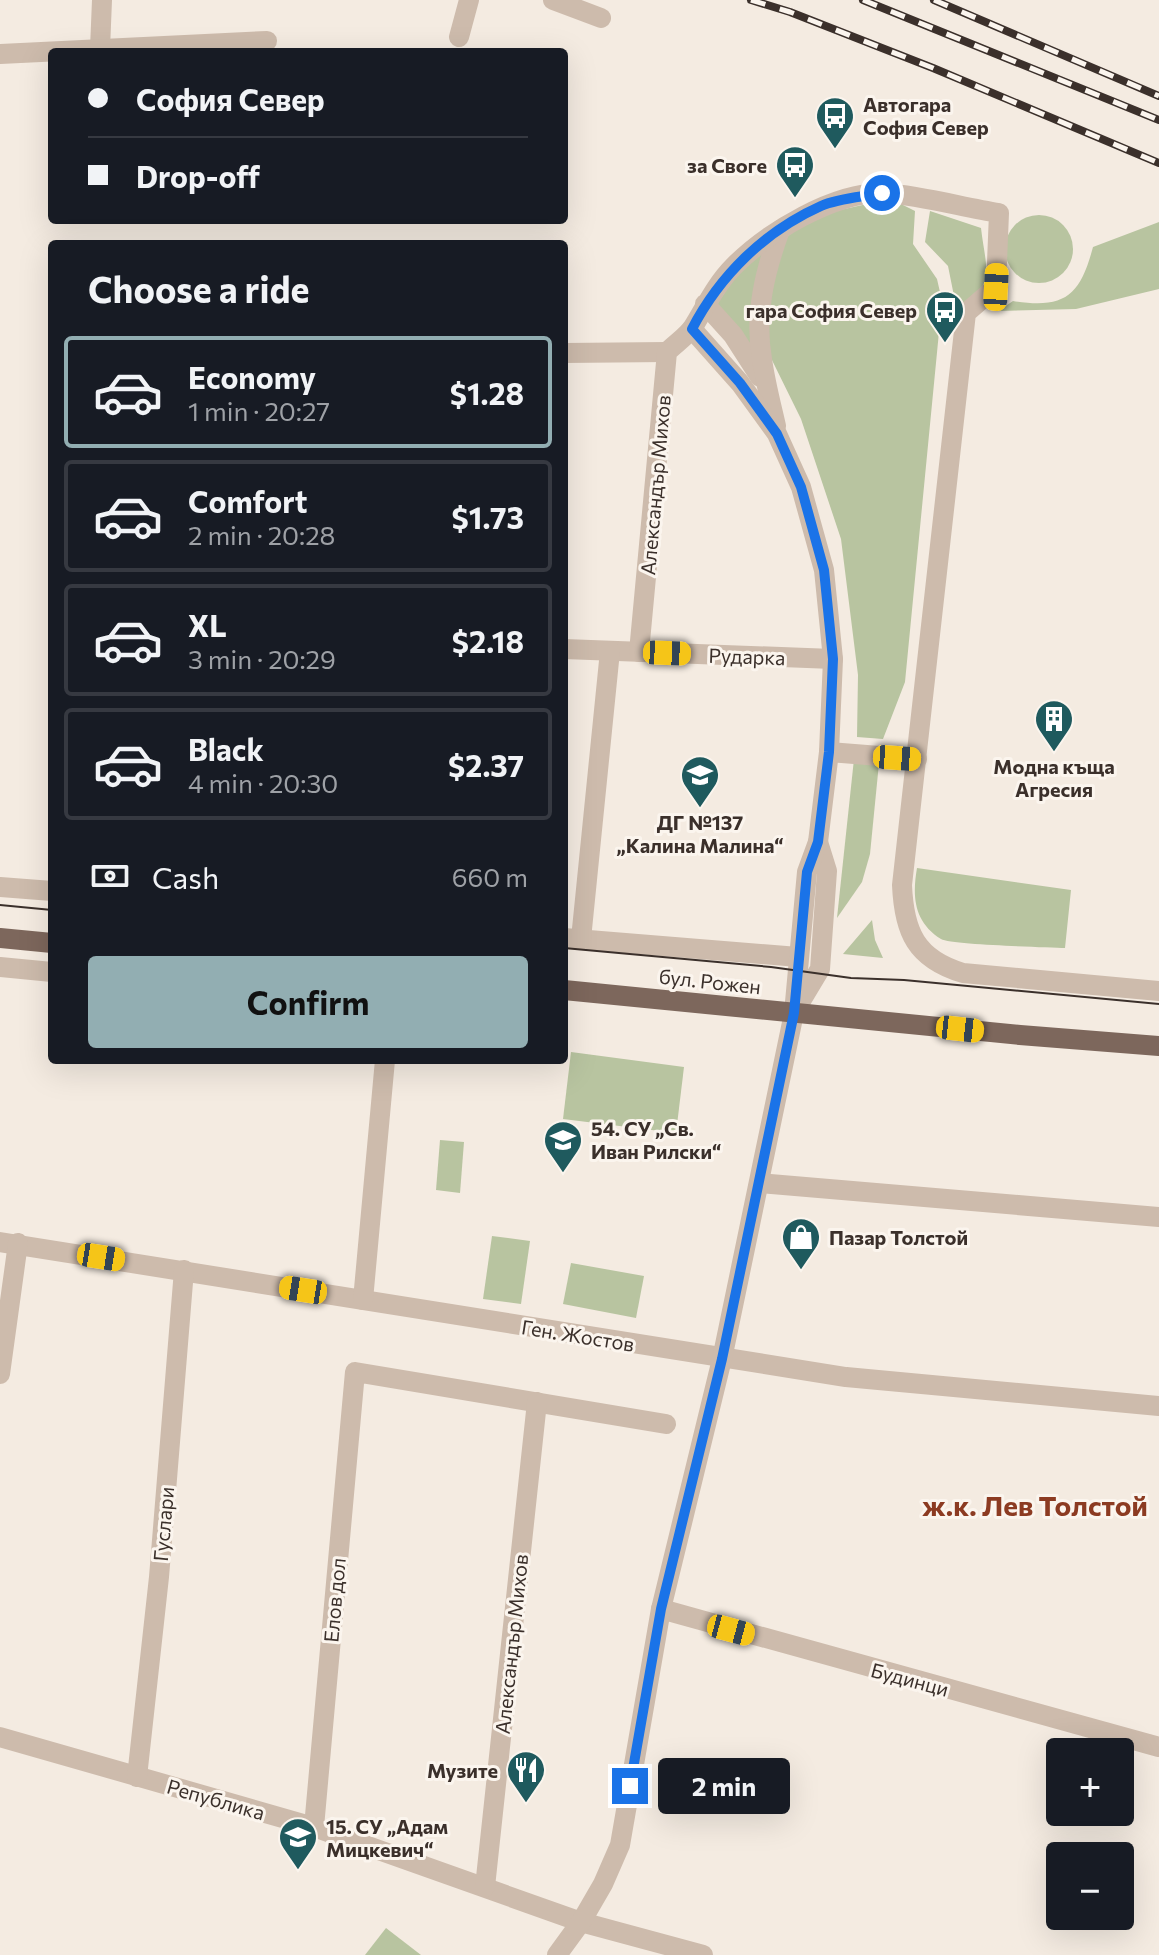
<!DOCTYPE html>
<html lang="en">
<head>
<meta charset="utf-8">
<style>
  body { margin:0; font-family:Commissioner,sans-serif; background:#242831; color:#f1f3f6; height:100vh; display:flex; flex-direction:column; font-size:30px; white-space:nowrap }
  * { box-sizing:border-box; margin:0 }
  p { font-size:26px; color:#9ea1a6 }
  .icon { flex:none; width:44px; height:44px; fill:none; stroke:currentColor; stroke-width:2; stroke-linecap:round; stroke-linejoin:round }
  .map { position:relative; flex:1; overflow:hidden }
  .drawer { position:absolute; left:48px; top:240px; width:520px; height:824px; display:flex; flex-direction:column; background:#171b24; border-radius:8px; box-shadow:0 8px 32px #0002 }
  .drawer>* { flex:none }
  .top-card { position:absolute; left:48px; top:48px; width:520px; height:176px; border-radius:8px; box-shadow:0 8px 32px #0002; display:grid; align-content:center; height:176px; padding:0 40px; background:#171b24 }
  .controls { position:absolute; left:1046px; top:1738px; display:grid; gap:16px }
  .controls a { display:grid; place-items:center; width:88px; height:88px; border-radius:8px; background:#171b24; box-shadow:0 8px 32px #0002; font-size:40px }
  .end { position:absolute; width:36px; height:36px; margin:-18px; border:10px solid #1a73e8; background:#fff; box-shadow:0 0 0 4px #fff }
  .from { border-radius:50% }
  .bubble { position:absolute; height:56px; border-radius:8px; background:#171b24; box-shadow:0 8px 32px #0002; font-size:26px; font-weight:700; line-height:56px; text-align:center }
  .car { position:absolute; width:24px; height:48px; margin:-24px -12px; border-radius:10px; box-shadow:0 0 6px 2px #0007; background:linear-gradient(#f5c518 24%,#345 0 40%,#f5c518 0 76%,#345 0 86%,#f5c518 0) }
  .top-card b { display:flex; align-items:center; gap:28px; height:76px; font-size:30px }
  .top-card b+b { border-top:2px solid #363941 }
  .top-card i { width:20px; height:20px; background:#f1f3f6 }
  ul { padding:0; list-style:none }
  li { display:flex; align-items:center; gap:24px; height:112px; margin:0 16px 12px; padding:0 24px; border:4px solid #363941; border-radius:8px }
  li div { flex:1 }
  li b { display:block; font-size:30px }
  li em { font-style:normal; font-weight:700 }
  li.active { border-color:#92aeb2 }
  li>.icon { width:72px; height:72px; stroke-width:1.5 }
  h2 { padding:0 40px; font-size:36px; line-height:96px }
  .pay { display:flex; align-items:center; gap:20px; height:88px; padding:0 40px; font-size:30px }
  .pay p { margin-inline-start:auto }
  .cta { display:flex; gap:16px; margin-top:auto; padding:16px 40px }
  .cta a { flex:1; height:92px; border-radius:8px; background:#92aeb2; color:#111; font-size:32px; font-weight:700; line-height:92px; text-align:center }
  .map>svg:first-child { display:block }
  .green { fill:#b8c4a0 }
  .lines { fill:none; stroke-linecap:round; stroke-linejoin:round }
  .street { stroke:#cdbbac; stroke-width:20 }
  .primary { stroke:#7d675c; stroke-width:20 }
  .tram { stroke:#3b302b; stroke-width:2 }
  .rail-casing { stroke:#3b302b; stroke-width:8 }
  .rail { stroke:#fbf5ee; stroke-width:5; stroke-dasharray:15; stroke-linecap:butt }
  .route { stroke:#1a73e8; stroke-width:10 }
  .labels { text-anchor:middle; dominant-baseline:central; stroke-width:6; stroke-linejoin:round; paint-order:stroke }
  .poi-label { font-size:20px; font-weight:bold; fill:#3b302b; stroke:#fbf5ee; text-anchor:start }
  .street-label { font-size:20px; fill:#3b302b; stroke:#fbf5ee }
  .district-label { font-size:28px; font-weight:bold; fill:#8c3b22; stroke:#fbf5ee }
</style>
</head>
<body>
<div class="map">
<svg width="1159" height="1955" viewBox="0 0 1159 1955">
  <rect width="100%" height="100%" fill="#f4ebe1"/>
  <g class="green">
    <polygon points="876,202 901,204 915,211 913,244 937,279 942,301 905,682 883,739 857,737 858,675 841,539 801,419 767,350 766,312 782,241 799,227 822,214"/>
    <path d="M930,211L981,228C986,271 997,284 957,311L948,266L925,242Z"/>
    <circle cx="1039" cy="249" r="34"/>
    <path d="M1159,222V289L1076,309L998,311L1013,301C1065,309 1080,296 1093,247Z"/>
    <polygon points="763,252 752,347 717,304 739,271"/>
    <polygon points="854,759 879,763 870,854 862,882 837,918"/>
    <path d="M917,868L1071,890L1065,948C1046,947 951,945 941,939C914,922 912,897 917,868Z"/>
    <polygon points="872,920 875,940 883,958 843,954"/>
    <polygon points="571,1052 684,1067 676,1133 563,1119"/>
    <polygon points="440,1140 464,1142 460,1193 436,1190"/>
    <polygon points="492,1236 530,1241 521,1304 483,1299"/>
    <polygon points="571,1263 644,1276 636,1318 563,1304"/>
    <polygon points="386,1928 421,1955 365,1955"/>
  </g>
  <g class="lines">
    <g class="street">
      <polyline points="553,0 601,18"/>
      <polyline points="459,37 469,0"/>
      <polyline points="100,49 102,0"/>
      <polyline points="0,54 267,41"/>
      <polyline points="705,304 733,335 760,377"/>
      <polyline points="564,353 667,352"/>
      <path d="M776,426C771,404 765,381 762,359C754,315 765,271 780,230"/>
      <polyline points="564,649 833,659"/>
      <path d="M639,652L667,352C675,344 687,336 693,327C706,306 716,284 734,266C768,232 835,191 885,193C923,196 962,207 999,213L996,287L966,313L902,885C904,932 916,959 963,973L1159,991"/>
      <polyline points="829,752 917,759"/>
      <polyline points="0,887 52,891"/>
      <polyline points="564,938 798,957"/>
      <polyline points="581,939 610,651"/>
      <polyline points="0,967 52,972"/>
      <polyline points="796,1009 820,969 827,871 818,842"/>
      <polyline points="759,1183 1159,1217"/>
      <polyline points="0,1242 846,1377 1159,1406"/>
      <polyline points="363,1300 385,1060"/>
      <polyline points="0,1374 18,1243"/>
      <polyline points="661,1609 1159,1747"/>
      <polyline points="0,1737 314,1827 581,1922 703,1955"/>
      <polyline points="137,1777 159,1577 184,1270"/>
      <polyline points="314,1827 355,1372 666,1424"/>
      <polyline points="485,1887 537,1402"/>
      <polyline points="557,1955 581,1922 603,1884 620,1845 661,1609 722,1359 794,1013 807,872 818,842 829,752 833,659 824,570 801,487 777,434 740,383 692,329"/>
    </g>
    <g class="primary">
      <polyline points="0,938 52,943"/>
      <polyline points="564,990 1020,1035 1159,1046"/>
    </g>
    <g class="tram">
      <polyline points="0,905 52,910"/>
      <polyline points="564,948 771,967 851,978 904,980 1159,1004"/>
    </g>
    <defs>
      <g id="rail">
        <polyline points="751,0 790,12 933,68 1159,163"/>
        <polyline points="863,0 1159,120"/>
        <polyline points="934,0 1159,96"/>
      </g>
    </defs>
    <use href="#rail" class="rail-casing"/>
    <use href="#rail" class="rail"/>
  </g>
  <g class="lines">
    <path class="route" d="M630,1786L661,1609L722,1359L794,1013L807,872L818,842L829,752L833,659L824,570L801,487L777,434L740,383L692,329C720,275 765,231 821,206C839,198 863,197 882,193"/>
  </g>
  <defs>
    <symbol id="bus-pin" viewBox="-11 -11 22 30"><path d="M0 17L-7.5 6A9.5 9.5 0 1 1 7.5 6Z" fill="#1f5a5e" stroke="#fbf5ee"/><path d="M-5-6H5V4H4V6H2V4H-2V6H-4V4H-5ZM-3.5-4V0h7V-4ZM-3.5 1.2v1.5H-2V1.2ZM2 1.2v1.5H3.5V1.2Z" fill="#fff"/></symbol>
    <symbol id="building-pin" viewBox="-11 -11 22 30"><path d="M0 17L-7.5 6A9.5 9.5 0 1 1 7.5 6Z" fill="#1f5a5e" stroke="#fbf5ee"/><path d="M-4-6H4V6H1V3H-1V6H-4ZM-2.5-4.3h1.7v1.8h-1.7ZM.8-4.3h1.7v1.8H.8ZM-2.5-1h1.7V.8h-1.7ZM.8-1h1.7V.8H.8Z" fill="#fff"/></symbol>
    <symbol id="school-pin" viewBox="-11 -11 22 30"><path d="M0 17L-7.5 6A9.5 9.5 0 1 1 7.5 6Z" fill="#1f5a5e" stroke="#fbf5ee"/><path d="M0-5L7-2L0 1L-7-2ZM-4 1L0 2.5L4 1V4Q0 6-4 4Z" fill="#fff"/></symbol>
    <symbol id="shop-pin" viewBox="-11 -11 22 30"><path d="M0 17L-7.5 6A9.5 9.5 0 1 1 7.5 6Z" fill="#1f5a5e" stroke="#fbf5ee"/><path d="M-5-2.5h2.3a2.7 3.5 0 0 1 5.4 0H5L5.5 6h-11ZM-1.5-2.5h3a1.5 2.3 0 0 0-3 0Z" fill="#fff"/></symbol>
    <symbol id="restaurant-pin" viewBox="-11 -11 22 30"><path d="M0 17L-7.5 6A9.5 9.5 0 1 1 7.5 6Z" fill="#1f5a5e" stroke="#fbf5ee"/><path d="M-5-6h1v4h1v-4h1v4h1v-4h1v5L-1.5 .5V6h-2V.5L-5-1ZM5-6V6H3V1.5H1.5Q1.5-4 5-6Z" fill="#fff"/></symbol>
  </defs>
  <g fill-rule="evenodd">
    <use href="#bus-pin" x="813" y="94" width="44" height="60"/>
    <use href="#bus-pin" x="773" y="143" width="44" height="60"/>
    <use href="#bus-pin" x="923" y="288" width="44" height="60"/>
    <use href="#building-pin" x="1032" y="697" width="44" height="60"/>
    <use href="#school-pin" x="678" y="753" width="44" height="60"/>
    <use href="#school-pin" x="541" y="1118" width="44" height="60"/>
    <use href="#shop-pin" x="779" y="1215" width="44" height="60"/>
    <use href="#restaurant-pin" x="504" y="1748" width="44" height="60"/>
    <use href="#school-pin" x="276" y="1815" width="44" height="60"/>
  </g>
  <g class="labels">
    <g class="poi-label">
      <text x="863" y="104">Автогара<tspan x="863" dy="23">София Север</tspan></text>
      <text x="767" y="165" text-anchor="end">за Своге</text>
      <text x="917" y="310" text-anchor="end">гара София Север</text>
      <text x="1054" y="766" text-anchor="middle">Модна къща<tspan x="1054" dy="23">Агресия</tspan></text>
      <text x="700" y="822" text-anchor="middle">ДГ №137<tspan x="700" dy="23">„Калина Малина“</tspan></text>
      <text x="591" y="1128">54. СУ „Св.<tspan x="591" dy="23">Иван Рилски“</tspan></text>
      <text x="829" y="1237">Пазар Толстой</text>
      <text x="498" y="1770" text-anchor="end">Музите</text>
      <text x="326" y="1826">15. СУ „Адам<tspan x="326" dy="23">Мицкевич“</tspan></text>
    </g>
    <g class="street-label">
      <text transform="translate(655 485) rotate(-85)">Александър Михов</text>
      <text transform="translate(747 656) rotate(2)">Рударка</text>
      <text transform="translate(710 981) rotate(6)">бул. Рожен</text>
      <text transform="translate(578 1335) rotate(9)">Ген. Жостов</text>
      <text transform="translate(163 1524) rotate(-85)">Гуслари</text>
      <text transform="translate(334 1600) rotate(-85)">Елов дол</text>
      <text transform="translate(511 1644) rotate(-84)">Александър Михов</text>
      <text transform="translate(910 1679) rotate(15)">Будинци</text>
      <text transform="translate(216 1799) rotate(16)">Република</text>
    </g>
    <g class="district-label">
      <text x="1035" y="1505">ж.к. Лев Толстой</text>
    </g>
  </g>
</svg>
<div class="controls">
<a>+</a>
<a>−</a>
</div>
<i class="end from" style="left:882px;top:193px"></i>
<i class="end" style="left:630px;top:1786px"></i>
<div class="bubble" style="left:658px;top:1758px;width:132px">2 min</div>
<i class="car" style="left:996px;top:287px;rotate:3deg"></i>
<i class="car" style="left:667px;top:653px;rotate:92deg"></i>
<i class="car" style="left:897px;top:758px;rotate:94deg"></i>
<i class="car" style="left:960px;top:1029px;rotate:96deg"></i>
<i class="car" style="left:101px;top:1257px;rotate:99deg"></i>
<i class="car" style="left:303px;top:1290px;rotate:279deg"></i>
<i class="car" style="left:731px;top:1630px;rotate:105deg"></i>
<div class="top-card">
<b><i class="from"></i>София Север</b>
<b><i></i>Drop-off</b>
</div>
<section class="drawer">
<h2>Choose a ride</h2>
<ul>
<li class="active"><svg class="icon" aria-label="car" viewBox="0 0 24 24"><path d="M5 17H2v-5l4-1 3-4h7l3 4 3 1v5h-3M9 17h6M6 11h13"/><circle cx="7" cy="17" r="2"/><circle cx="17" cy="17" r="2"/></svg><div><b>Economy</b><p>1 min · 20:27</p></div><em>$1.28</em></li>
<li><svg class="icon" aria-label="car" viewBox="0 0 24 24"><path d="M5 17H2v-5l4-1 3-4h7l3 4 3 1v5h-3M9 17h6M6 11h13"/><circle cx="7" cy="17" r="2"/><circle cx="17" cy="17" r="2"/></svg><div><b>Comfort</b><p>2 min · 20:28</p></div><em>$1.73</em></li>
<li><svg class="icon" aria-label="car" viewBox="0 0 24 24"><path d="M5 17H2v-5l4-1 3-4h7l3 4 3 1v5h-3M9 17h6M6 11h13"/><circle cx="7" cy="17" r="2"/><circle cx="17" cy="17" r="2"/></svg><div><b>XL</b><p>3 min · 20:29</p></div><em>$2.18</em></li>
<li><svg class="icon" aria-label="car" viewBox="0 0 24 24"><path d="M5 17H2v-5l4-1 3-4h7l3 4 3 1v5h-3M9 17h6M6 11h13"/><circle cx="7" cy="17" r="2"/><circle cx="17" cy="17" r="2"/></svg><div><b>Black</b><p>4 min · 20:30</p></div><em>$2.37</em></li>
</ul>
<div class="pay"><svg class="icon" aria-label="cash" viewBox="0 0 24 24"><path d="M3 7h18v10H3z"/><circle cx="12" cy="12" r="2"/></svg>Cash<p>660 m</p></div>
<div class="cta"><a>Confirm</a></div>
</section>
</div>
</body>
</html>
